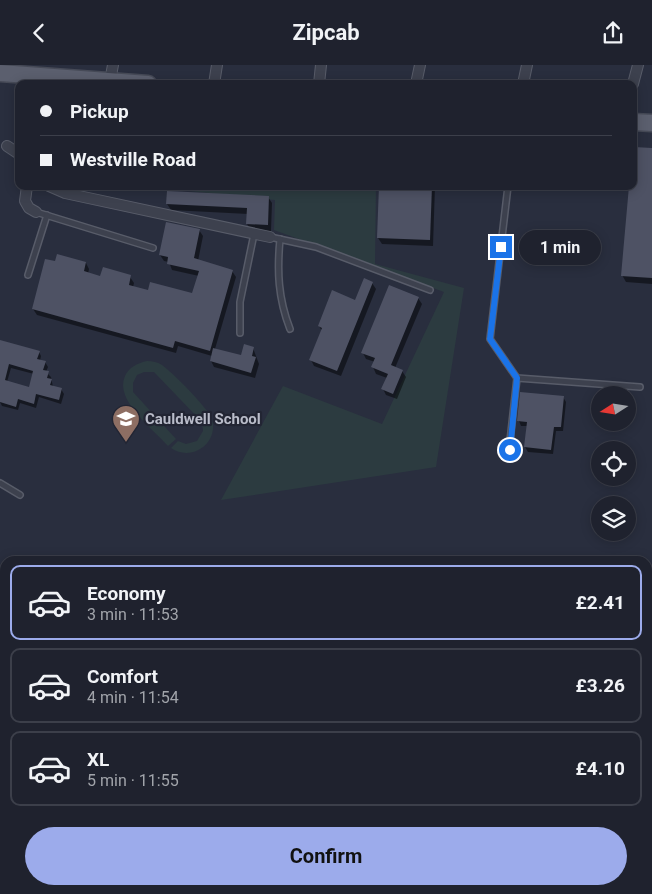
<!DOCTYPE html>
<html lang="en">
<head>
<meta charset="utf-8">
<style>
  body { margin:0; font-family:Roboto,sans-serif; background:#2c2f3a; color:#f1f3f6; height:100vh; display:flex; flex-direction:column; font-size:19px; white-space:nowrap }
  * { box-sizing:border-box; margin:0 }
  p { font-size:16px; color:#a1a4aa }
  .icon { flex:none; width:28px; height:28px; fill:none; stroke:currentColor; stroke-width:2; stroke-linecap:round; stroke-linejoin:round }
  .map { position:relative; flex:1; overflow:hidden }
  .panel { position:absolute; left:0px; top:491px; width:652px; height:339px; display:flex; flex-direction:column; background:#1f222e; border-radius:15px 15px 0 0; box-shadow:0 2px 12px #0003,0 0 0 1px #3c3f4a }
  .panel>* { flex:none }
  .guide { position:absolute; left:15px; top:15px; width:622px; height:110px; border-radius:10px; box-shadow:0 2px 12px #0003,0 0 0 1px #3c3f4a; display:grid; align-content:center; height:110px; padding:0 25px; background:#1f222e }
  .needle { width:32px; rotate:258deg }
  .tools { position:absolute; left:591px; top:321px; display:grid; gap:10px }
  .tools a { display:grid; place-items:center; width:45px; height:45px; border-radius:50%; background:#1f222e; box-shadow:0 2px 12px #0003,0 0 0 1px #3c3f4a; font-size:25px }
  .end { position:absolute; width:22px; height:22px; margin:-11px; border:6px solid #1a73e8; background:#fff; box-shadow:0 0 0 2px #fff }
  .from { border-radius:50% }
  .bubble { position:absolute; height:35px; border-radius:18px; background:#1f222e; box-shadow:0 2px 12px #0003,0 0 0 1px #3c3f4a; font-size:16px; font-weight:700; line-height:35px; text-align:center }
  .guide b { display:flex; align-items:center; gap:18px; height:48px; font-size:19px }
  .guide b+b { border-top:1px solid #3c3f4a }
  .guide i { width:12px; height:12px; background:#f1f3f6 }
  ul { padding:9px 0 0; list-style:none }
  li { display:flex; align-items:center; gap:15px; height:75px; margin:0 10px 8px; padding:0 15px; border:2px solid #3c3f4a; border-radius:10px }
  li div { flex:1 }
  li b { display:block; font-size:19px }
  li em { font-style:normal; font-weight:700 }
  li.active { border-color:#9cabeb }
  li>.icon { width:45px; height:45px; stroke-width:1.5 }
  .action { display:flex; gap:10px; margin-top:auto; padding:10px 25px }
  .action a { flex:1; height:58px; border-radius:30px; background:#9cabeb; color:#111; font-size:20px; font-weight:700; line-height:58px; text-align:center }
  header { display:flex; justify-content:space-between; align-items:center; height:65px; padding:0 25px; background:#1f222e; font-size:22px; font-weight:700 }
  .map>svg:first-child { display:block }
  .green { fill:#2c3b40 }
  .shadow { fill:#0007; fill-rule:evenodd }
  .building { fill:#4e5264; fill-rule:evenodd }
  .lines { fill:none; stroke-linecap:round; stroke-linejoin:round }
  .lane-casing { stroke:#585c69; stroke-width:8 }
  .street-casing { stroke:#585c69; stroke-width:12 }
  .secondary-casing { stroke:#585c69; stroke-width:16 }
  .primary-casing { stroke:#464a57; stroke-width:19 }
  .lane { stroke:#3d414e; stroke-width:5 }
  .street { stroke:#3d414e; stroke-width:10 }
  .secondary { stroke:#4b4f61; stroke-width:14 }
  .primary { stroke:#5b5f6e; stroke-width:16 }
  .rail { stroke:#606474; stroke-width:3; stroke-dasharray:5 5; stroke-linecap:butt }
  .route { stroke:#1a73e8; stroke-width:6 }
  .labels { text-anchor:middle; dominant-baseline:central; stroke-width:4.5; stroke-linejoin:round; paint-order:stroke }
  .poi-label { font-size:15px; font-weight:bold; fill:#b9bcc9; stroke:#222533; text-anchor:start }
</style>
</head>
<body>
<header><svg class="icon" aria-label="back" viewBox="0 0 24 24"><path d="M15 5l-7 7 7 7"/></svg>Zipcab<svg class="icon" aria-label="share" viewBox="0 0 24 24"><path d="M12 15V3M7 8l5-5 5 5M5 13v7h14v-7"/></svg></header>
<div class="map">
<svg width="652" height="829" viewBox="0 0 652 829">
  <rect width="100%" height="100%" fill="#292e3e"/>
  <g class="green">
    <polygon points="143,121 376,121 375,199 464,223 436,402 221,435 283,321 382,359 444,227 274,165 275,135"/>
    <path d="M147,296C153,296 157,297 162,300C172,307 208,343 212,354C219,379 191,397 171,383L178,376L186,379L197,376L203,366L202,357L154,307H144L137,310L133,318V327L176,374L168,381C153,364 114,335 125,311C129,302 138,298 147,296Z"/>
    <polygon points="648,743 652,748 652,815 648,810"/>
  </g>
  <g class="shadow">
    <polygon points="634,83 652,84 652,219 626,217 622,210 634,121"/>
    <polygon points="381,121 435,121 433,181 382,179 378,173"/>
    <polygon points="268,132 272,138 271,166 251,165 247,159 248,149 171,145 167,139"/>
    <polygon points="199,165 203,171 198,196 232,206 236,212 215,284 241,292 253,283 259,299 255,313 214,302 211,296 212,291 178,281 176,288 37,250 33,244 56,198 86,198 89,204 88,209 101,212 130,212 134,218 133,222 149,227 193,230 199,211 172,205 169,197 164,196 160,190"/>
    <polygon points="372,218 376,224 341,311 314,301 311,295 322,266 319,261 356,236"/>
    <polygon points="418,233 422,239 395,303 402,306 406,312 397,334 386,330 383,324 387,313 376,309 373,302 375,297 366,294 363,288"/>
    <path d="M0,276L39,287L41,291L40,296L45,297L48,302L46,307L51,312L53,322L61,324L64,329L61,339L39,332L36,343L20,338L18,345L2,341L0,337ZM11,303L34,309L30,323L7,317Z"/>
    <polygon points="563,332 566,337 563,366 556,366 553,389 528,387 525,382 527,361 521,361 519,356"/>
  </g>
  <g class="building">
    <polygon points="634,82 652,83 652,213 621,211 629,121 634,121"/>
    <polygon points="379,121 432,121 430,175 377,173"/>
    <polygon points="167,126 269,131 268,160 246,159 247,143 166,139"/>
    <polygon points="166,157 200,164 194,193 233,205 210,286 175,276 173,283 32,244 45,194 55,196 57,189 86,197 84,206 100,211 103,202 131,210 129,220 148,225 150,217 192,228 199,206 167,199 168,192 159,190"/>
    <polygon points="364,213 373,217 337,306 309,295 322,263 318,261 332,225 355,235"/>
    <polygon points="389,220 419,232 391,300 403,305 393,329 381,324 388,309 371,302 375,293 361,288"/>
    <path d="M0,275L40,286L37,294L46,296L43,305L49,306L47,313L52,314L50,320L62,323L59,335L36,329L34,339L18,334L16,342L0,337ZM9,299L33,306L29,322L5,315Z"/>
    <polygon points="244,279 254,282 252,291 256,292 251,308 210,296 213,283 241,290"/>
    <polygon points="520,327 564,331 561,362 554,362 551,385 524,382 527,357 517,356"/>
  </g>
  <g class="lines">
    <defs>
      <g id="lane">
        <polyline points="508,121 490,274 517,313 640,322"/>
        <polyline points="36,147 153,183"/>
        <polyline points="270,172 316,182 430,225"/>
        <path d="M280,174C277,206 278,233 290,264"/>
        <polyline points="28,210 47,150"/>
        <polyline points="240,268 240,237 254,169"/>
        <polyline points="509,385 517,313"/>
        <polyline points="0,418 20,430"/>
      </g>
      <g id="street">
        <polyline points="110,16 113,0"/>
        <polyline points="214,19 217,0"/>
        <polyline points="319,19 321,0"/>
        <polyline points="416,19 420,0"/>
        <polyline points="523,19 527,0"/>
        <polyline points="633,19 638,0"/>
        <polyline points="7,81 19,89"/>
        <polyline points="27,121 25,136 29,143 36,147"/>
        <polyline points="49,121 65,128 270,172"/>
        <polyline points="0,618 5,617"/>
        <polyline points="648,651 652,651"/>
        <polyline points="597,825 598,829"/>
      </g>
      <polyline id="secondary" points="0,819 5,824"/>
      <g id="primary">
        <polyline points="0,8 148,19"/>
        <polyline points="634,57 652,58"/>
      </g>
    </defs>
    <use href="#lane" class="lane-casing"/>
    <use href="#street" class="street-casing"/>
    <use href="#secondary" class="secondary-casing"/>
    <use href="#primary" class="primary-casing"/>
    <use href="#lane" class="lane"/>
    <use href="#street" class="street"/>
    <use href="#secondary" class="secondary"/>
    <use href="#primary" class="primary"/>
    <g class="rail">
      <polyline points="648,605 652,604"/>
      <polyline points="648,617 652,616"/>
      <polyline points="0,683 5,683"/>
      <polyline points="0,696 5,695"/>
    </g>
  </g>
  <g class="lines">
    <polyline class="route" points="501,182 490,274 517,313 510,385"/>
  </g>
  <defs>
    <symbol id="school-pin" viewBox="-11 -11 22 30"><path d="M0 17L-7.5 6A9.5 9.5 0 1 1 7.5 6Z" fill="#8d6e63" stroke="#222533"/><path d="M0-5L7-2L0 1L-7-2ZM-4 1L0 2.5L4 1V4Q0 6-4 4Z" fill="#fff"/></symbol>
  </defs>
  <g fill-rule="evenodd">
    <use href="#school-pin" x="110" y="338" width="32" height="43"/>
  </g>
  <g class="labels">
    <g class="poi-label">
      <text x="145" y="354">Cauldwell School</text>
    </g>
  </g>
</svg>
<div class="tools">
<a><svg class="needle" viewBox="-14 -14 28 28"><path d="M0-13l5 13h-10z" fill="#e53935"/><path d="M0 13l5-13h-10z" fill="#a1a4aa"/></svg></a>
<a><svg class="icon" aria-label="locate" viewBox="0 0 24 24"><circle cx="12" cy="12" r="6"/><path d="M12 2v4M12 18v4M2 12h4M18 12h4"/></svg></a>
<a><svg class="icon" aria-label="layers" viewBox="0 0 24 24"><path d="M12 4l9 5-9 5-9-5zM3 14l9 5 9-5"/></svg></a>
</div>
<i class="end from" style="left:510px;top:385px"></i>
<i class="end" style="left:501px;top:182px"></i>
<div class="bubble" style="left:519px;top:165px;width:82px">1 min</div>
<div class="guide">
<b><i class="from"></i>Pickup</b>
<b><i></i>Westville Road</b>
</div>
<section class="panel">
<ul>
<li class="active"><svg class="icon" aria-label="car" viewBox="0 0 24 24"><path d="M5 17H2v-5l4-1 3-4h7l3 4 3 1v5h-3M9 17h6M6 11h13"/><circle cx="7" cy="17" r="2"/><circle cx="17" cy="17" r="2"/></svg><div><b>Economy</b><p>3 min · 11:53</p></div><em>£2.41</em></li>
<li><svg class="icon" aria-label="car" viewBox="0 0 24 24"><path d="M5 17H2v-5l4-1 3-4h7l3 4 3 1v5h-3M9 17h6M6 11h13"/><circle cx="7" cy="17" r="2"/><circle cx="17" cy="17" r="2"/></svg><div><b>Comfort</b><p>4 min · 11:54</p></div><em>£3.26</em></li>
<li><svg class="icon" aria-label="car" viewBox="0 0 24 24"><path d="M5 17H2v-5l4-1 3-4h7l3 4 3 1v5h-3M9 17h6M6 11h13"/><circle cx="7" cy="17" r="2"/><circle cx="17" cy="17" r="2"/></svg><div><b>XL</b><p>5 min · 11:55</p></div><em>£4.10</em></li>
</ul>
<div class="action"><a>Confirm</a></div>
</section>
</div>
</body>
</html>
